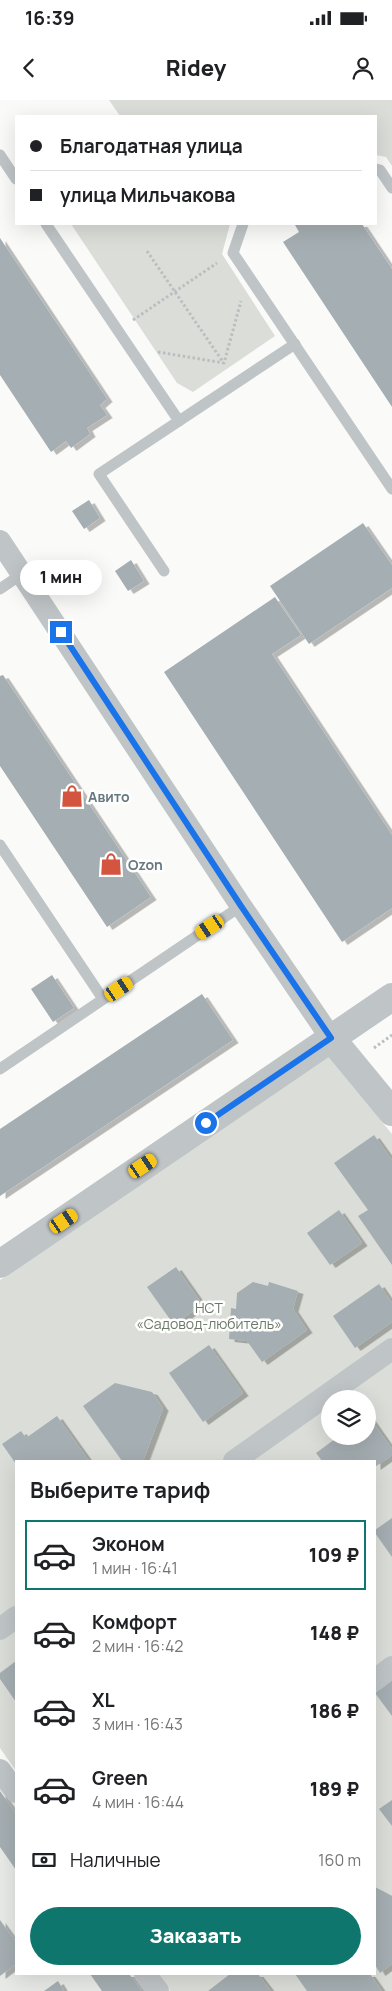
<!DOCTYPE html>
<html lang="ru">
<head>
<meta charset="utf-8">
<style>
  body { margin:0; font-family:Manrope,sans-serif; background:#f6f6f6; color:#202124; height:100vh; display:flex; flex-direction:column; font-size:19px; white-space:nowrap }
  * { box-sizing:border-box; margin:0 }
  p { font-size:16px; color:#757577 }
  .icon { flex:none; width:28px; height:28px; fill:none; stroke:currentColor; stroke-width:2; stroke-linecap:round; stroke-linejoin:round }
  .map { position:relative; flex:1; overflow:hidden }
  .drawer { position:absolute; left:15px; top:1360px; width:361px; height:515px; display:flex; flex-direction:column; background:#fff; border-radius:0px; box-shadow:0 5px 20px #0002 }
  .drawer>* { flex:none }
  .top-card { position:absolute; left:15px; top:15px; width:362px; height:110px; border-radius:0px; box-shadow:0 5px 20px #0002; display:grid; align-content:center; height:110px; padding:0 15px; background:#fff }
  .controls { position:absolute; left:321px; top:1290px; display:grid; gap:10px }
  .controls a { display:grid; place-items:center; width:55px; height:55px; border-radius:50%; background:#fff; box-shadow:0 5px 20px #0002; font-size:25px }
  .end { position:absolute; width:22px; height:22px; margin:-11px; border:6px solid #1a73e8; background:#fff; box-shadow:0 0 0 2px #fff }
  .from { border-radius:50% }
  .bubble { position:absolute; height:35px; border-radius:18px; background:#fff; box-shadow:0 5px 20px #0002; font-size:16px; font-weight:800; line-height:35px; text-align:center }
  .car { position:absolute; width:15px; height:30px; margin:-15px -8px; border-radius:6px; box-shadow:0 0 4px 1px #0007; background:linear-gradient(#f5c518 24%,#345 0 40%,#f5c518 0 76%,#345 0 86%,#f5c518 0) }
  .top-card b { display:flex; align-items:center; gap:18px; height:48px; font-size:19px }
  .top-card b+b { border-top:1px solid #e0e0e0 }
  .top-card i { width:12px; height:12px; background:#202124 }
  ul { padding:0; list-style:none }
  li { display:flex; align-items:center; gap:15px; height:70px; margin:0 10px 8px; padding:0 5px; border:2px solid transparent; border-radius:0px }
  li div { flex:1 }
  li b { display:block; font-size:19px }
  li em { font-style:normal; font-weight:800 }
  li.on { border-color:#0f766e }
  li>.icon { width:45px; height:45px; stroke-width:1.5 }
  h2 { padding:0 15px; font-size:22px; line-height:60px }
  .pay { display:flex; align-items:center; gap:12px; height:55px; padding:0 15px; font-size:19px }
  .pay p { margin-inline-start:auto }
  .action { display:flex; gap:10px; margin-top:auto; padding:10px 15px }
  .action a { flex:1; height:58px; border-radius:30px; background:#0f766e; color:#fff; font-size:20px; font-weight:800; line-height:58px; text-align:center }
  .status { display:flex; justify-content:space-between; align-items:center; height:35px; padding:0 25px; background:#fff; direction:ltr }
  .status svg { height:14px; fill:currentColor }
  header { display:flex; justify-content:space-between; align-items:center; height:65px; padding:0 15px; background:#fff; font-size:22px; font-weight:800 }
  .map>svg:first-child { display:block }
  .built { fill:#e8eae8 }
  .green { fill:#dbded8; fill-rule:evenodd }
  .building { fill:#a5aeb2; filter:url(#shadow) }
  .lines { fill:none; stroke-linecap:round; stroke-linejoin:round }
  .path { stroke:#babec0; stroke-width:3; stroke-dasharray:2.5 2.5; stroke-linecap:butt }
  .service { stroke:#bfc4c7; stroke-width:11 }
  .minor { stroke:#bfc4c7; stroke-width:22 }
  .tertiary { stroke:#bfc4c7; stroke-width:28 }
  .route { stroke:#1a73e8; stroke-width:6 }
  .labels { text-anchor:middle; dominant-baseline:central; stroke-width:5; stroke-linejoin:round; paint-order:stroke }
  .poi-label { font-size:14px; font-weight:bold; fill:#677880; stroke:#fff; text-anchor:start }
  .park-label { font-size:14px; fill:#6b7966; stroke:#fff }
</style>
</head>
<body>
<div class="status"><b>16:39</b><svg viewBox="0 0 49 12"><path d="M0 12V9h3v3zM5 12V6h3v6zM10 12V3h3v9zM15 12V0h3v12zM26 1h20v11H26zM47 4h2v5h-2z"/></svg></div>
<header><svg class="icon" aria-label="back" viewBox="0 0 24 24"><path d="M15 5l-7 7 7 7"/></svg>Ridey<svg class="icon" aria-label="person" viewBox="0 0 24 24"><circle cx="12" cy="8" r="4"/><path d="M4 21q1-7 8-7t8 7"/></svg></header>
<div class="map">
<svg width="392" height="1891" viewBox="0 0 392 1891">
  <defs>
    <filter id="shadow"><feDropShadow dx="5.5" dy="3" stdDeviation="0" flood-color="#0004"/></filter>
  </defs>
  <rect width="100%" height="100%" fill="#fafaf8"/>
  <polygon class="built" points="0,1681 16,1703 16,1874 139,1874 152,1891 0,1891"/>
  <g class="green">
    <polygon points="109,0 392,0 392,66 386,57 376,55 376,16 120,16"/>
    <polygon points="71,124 230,124 222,154 275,236 193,292 177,283"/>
    <path d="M328,956L392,1034V1891H170L158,1874H375V1361H16V1671L0,1648V1180ZM330,1299H368V1336H330Z"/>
  </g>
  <g class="building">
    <polygon points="298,124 362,124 392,169 392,307 283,142 299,132 295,125"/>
    <polygon points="0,138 107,299 100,305 107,315 87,328 90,334 71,348 66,341 51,352 0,275"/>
    <polygon points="89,400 100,418 84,429 72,411"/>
    <polygon points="363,423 392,465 392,488 309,544 270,486"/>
    <polygon points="131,460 144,481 128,491 115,471"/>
    <polygon points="275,497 301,535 272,554 392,735 392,808 342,842 164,572"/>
    <polygon points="3,575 151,797 107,827 0,666 0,576"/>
    <polygon points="52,875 74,908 53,922 31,889"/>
    <polygon points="202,894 233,940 0,1096 0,1029"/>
    <polygon points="374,1035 392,1060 392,1165 358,1116 368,1110 334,1063"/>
    <polygon points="339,1110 362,1143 330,1165 307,1133"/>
    <polygon points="176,1167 202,1204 174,1225 147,1187"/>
    <polygon points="253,1182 268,1186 269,1182 298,1191 293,1209 307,1230 262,1262 247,1241 229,1239 231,1208 236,1209 237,1193"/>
    <polygon points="379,1184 392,1203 392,1222 355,1248 333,1216"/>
    <polygon points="209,1245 243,1293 203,1322 169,1273"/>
    <polygon points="115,1283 152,1292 163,1308 143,1361 122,1361 83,1306"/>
    <polygon points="368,1315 392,1349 392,1355 375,1367 375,1361 322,1361 316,1353 339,1336 368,1336"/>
    <polygon points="57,1316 89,1361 16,1361 16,1364 2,1344 21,1331 26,1338"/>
    <polygon points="392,1418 392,1457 375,1433 375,1430"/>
    <polygon points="16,1561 16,1602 0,1579 0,1573"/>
    <polygon points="392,1579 392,1616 375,1593"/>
    <polygon points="0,1691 16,1714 16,1770 0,1747"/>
    <polygon points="392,1700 392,1726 379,1709"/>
    <polygon points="375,1787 392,1796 392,1864 380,1873 375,1865"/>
    <polygon points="0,1820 16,1842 16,1864 0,1876"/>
    <polygon points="90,1874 129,1874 142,1891 102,1891"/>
    <polygon points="230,1874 258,1874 271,1891 208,1891"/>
    <polygon points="295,1874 370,1874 382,1891 307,1891"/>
    <polygon points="58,1881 64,1891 44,1891"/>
  </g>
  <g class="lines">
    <g class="path">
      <polyline points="147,151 223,262"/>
      <polyline points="133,220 217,163"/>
      <polyline points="158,252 224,263 241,201"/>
      <polyline points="374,948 392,935"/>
    </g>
    <g class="service">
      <polyline points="0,55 16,79"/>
      <polyline points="376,69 380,70 392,88"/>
      <polyline points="46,124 179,321"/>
      <polyline points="243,124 233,153 392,389"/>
      <polyline points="164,471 99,374 295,244"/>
      <polyline points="0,489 22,474"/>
      <polyline points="0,745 103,899"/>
      <polyline points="0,969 241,806"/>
    </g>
    <g class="minor">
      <polyline points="0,441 241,806 331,938"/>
      <polyline points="234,1361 392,1249"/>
      <polyline points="0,1529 16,1517"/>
      <polyline points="375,1580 392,1567"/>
      <polyline points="0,1670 16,1692"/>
      <polyline points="145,1874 158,1891"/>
    </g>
    <g class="tertiary">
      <polyline points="331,938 392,1012"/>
      <polyline points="0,1164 392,897"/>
    </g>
  </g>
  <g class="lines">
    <polyline class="route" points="61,532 241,806 331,938 206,1023"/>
  </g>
  <defs>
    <symbol id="shop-bare" viewBox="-9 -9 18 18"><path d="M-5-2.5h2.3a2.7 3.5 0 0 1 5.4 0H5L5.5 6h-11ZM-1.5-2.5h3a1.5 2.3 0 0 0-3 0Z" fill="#d3553f" stroke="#fff" stroke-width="2.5" paint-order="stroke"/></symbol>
  </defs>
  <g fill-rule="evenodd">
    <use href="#shop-bare" x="56" y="680" width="32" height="32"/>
    <use href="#shop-bare" x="95" y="748" width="32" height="32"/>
  </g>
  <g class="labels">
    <g class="poi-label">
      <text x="88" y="696">Авито</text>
      <text x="128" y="764">Ozon</text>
    </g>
    <g class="park-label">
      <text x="209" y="1207">НСТ<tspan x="209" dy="16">«Садовод-любитель»</tspan></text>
    </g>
  </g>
</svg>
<div class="controls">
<a><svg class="icon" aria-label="layers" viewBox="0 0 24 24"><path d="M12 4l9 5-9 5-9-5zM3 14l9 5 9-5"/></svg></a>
</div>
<i class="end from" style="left:206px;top:1023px"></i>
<i class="end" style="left:61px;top:532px"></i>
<div class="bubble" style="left:20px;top:460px;width:82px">1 мин</div>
<i class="car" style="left:210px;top:827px;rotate:236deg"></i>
<i class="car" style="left:119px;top:889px;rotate:56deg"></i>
<i class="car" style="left:143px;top:1066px;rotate:56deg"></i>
<i class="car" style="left:64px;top:1121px;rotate:56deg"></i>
<div class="top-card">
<b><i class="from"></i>Благодатная улица</b>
<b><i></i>улица Мильчакова</b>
</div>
<section class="drawer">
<h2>Выберите тариф</h2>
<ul>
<li class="on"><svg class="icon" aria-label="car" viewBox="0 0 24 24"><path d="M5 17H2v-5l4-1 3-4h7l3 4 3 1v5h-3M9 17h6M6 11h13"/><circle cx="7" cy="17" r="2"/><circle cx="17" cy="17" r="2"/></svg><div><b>Эконом</b><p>1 мин · 16:41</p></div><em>109 ₽</em></li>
<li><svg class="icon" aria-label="car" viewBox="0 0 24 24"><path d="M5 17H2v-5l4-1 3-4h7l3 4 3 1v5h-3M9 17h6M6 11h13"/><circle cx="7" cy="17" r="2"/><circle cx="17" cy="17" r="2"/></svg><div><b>Комфорт</b><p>2 мин · 16:42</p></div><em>148 ₽</em></li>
<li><svg class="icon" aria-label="car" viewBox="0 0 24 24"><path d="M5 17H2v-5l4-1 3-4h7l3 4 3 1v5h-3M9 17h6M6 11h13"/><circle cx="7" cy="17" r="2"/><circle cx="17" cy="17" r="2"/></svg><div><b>XL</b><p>3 мин · 16:43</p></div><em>186 ₽</em></li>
<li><svg class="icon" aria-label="car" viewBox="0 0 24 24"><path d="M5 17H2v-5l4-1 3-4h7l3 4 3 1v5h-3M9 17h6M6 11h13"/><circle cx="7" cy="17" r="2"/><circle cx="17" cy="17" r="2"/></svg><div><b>Green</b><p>4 мин · 16:44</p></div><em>189 ₽</em></li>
</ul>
<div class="pay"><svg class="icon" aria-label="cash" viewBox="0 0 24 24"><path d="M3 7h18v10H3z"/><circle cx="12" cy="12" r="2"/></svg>Наличные<p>160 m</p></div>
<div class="action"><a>Заказать</a></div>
</section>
</div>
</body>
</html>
